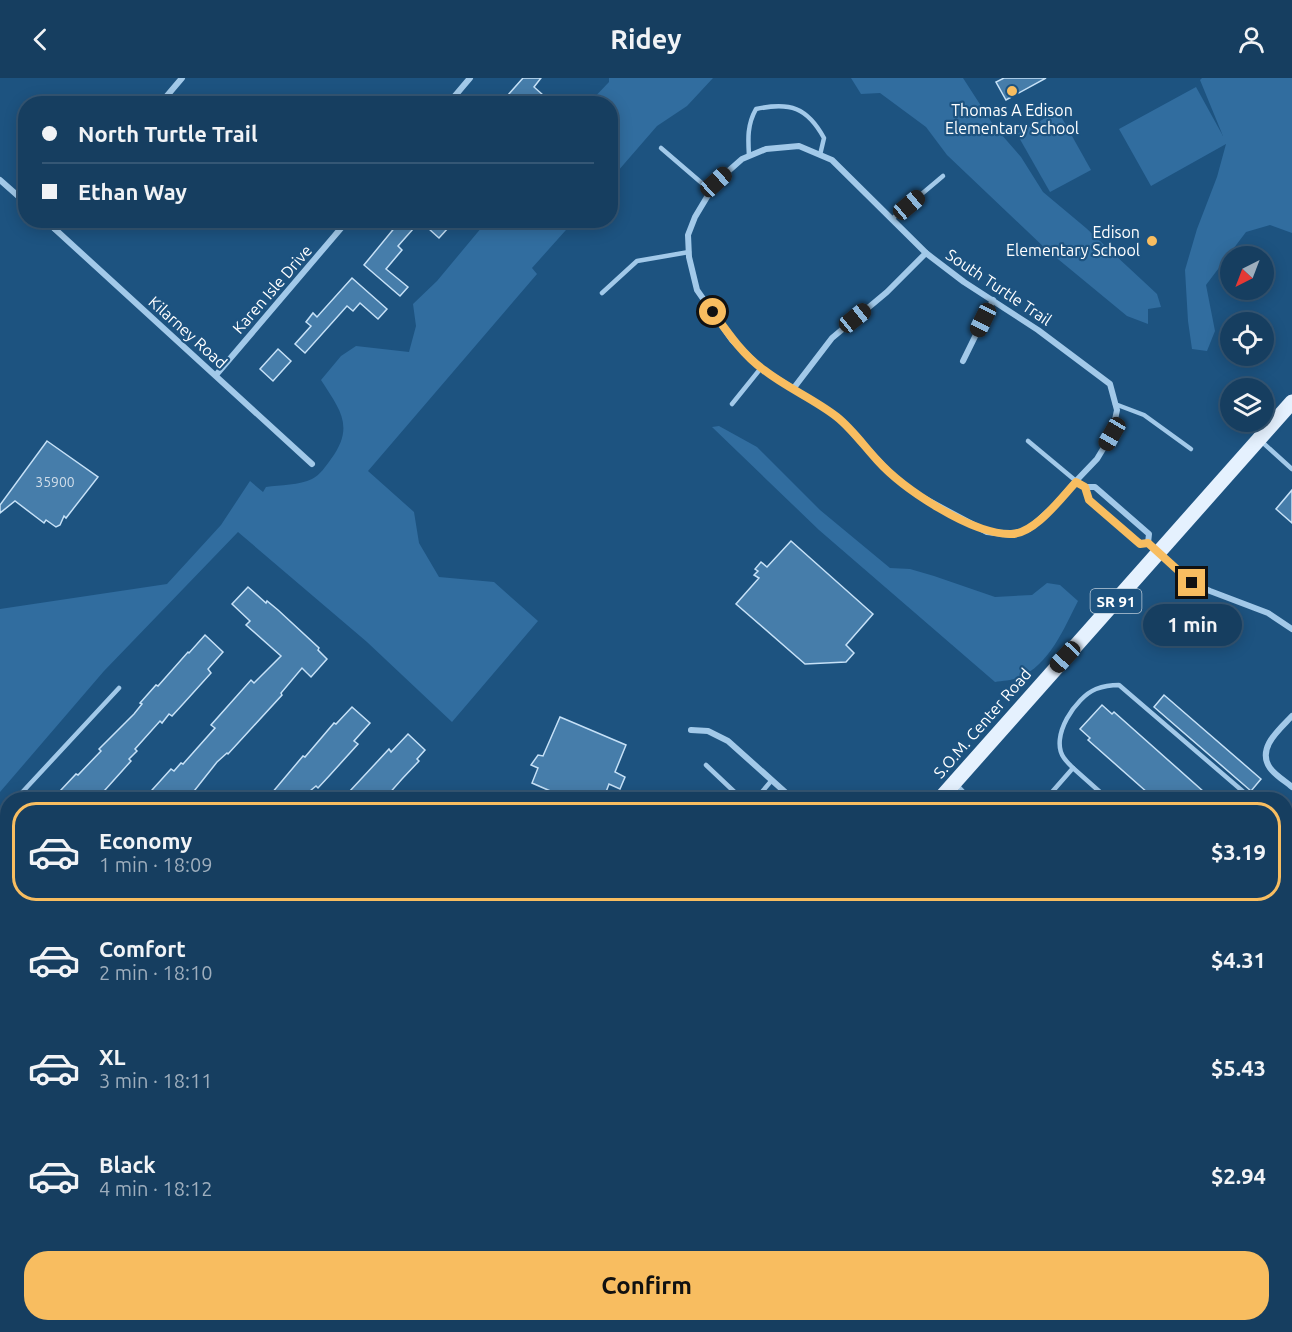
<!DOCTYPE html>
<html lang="en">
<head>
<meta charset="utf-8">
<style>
  body { margin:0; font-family:Ubuntu,sans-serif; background:#1f4566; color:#f1f3f6; height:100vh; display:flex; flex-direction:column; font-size:22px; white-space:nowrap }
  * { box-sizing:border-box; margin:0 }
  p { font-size:20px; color:#9eaebd }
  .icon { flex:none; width:33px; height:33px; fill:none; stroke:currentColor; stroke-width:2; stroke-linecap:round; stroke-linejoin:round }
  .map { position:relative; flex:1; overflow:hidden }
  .details { position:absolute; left:0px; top:714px; width:1293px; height:540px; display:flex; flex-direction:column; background:#163e60; border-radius:24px 24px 0 0; box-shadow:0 3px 15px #0003,0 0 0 2px #355775 }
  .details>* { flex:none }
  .guide { position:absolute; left:18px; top:18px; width:600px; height:132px; border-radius:24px; box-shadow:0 3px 15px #0003,0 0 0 2px #355775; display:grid; align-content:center; height:132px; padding:0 24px; background:#163e60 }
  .needle { width:39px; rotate:222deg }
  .buttons { position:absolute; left:1220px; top:168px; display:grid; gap:12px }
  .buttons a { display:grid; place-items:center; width:54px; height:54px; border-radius:50%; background:#163e60; box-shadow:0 3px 15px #0003,0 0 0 2px #355775; font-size:30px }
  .end { position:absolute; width:27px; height:27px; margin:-14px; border:8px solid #f8bd60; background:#111; box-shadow:0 0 0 3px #111 }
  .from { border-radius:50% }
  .bubble { position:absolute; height:42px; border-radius:21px; background:#163e60; box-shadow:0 3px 15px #0003,0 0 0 2px #355775; font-size:20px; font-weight:600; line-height:42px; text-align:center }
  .car { position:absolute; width:18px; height:36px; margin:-18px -9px; border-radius:8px; box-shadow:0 0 4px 2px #0007; background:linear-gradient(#222 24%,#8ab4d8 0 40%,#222 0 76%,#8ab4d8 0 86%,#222 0) }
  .guide b { display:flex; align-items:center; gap:21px; height:57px; font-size:22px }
  .guide b+b { border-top:2px solid #355775 }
  .guide i { width:15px; height:15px; background:#f1f3f6 }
  ul { padding:10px 0 0; list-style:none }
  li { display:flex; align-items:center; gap:18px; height:99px; margin:0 12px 9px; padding:0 12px; border:3px solid transparent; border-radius:24px }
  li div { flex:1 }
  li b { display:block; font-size:22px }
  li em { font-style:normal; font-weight:600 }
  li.current { border-color:#f8bd60 }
  li>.icon { width:54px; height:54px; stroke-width:1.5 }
  .primary-button { display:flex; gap:12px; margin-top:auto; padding:12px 24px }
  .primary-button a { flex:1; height:69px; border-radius:24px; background:#f8bd60; color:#111; font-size:24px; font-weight:600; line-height:69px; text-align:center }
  header { display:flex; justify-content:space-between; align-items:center; height:78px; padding:0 24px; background:#163e60; font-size:27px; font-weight:600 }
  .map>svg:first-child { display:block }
  .green { fill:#316d9f }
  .building { fill:#467daa; stroke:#c6e1f7; stroke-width:1.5 }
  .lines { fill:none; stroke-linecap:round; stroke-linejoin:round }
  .service { stroke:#a2c9e9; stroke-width:4.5 }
  .minor { stroke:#a2c9e9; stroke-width:6 }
  .primary { stroke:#e5f1fe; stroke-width:15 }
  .route { stroke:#f8bd60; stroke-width:8 }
  .poi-dot { fill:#f8bd60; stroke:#1d5380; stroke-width:2 }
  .labels { text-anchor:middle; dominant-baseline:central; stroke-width:4.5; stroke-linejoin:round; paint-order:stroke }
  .number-label { font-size:14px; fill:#d1deea }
  .shield { fill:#1d5380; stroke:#bbcbd9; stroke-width:1.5 }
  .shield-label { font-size:15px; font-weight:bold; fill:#fff }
  .poi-label { font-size:16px; fill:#fff; stroke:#1d5380 }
  .street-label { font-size:16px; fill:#fff; stroke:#1d5380 }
</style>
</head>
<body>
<header><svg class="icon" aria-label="back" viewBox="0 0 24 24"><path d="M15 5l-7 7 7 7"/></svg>Ridey<svg class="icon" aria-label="person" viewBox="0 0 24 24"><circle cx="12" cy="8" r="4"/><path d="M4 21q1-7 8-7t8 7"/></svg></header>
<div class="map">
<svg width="1292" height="1254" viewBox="0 0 1292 1254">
  <rect width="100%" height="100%" fill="#1d5380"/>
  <g class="green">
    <polygon points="609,0 713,0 687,28 657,48 611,101 610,26 589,25 609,4"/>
    <polygon points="851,0 963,0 994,48 1021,79 1043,114 1086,150 1157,216 1161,229 1148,231 1148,246 1127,238 1047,172 947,77 926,49 880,15 861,16"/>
    <polygon points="1202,0 1292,0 1292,155 1270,147 1246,154 1206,207 1215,253 1207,273 1192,271 1188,243 1185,192 1197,151 1217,99 1226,66 1151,108 1119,51 1196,9 1223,58 1200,2"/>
    <polygon points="1058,33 1091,92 1050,114 1017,56"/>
    <path d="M487,143H574L532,190L537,196L368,393L414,434L419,465L439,499L494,504L538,543L452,644L367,564L238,454L104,593L0,714V531L167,506L221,447L250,403L263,414L266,409C280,407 300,407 312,401C320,397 326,388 331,381C355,348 340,332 321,302L341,278L356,268L409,274L416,248L413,226L437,203Z"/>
    <path d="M719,348L757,369L820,432L890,490L910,491L934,498L995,519L1032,517L1047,505L1060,507L1078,523C1064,550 1050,587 1018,600C1012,602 1002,603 995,604L819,452L712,349Z"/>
  </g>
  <g class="building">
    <polygon points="523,0 541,0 534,9 553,26 518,26 508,17"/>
    <polygon points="1004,0 1046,0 1006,22 996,4"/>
    <polygon points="401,142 421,142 398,168 402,172 386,191 408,209 400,218 364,187"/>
    <polygon points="437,142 448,150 439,160 429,151"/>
    <polygon points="352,200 387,231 378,241 360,225 353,233 347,228 305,275 295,266 311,248 306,244 313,235 317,239"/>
    <polygon points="278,271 291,283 273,303 260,291"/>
    <polygon points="47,363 98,399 66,440 64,438 60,447 56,449 46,442 44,445 15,423 0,435 0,427"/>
    <polygon points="1292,412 1292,445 1276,431"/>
    <polygon points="791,463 873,536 846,567 854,575 846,584 805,586 736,526 759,500 754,497 758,493 755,491 761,484 767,489"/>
    <polygon points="248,509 266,525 267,523 278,532 319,570 318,572 327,581 311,599 302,590 281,615 282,617 228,676 227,675 217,684 187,722 143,722 171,691 174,693 181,685 183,686 215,650 211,647 251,602 254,605 281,578 246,547 250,543 232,526"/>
    <polygon points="205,557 223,574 208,591 211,595 183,626 172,638 169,636 162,645 160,643 135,671 137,673 129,681 131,683 96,722 56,722 62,715 60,713 76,696 78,697 101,673 99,671 134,636 142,626 140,625 156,607 158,608 188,574 189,575"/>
    <polygon points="1164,617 1261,701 1251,713 1154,629"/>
    <polygon points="1102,627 1112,636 1114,634 1213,722 1159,722 1150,713 1148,715 1088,662 1090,660 1080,651"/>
    <polygon points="352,629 370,645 354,663 358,666 330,697 318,710 316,708 299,722 266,722 303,678 305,679 334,645 336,646"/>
    <polygon points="560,639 626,667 615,694 625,699 620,711 609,706 603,722 571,722 532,705 538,690 531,687 538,677 543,678"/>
    <polygon points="408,656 425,672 417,681 419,683 402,701 387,718 385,716 380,722 347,722 352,717 349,714 389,671 391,674"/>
  </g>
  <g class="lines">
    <g class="service">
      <polyline points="661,70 711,113"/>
      <path d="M749,78C748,61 747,47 756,31C790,24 807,29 824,60L820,77"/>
      <polyline points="892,141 943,98"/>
      <polyline points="602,215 637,183 689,174"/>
      <polyline points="732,326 761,290"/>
      <polyline points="1115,326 1144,337 1191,371"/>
      <polyline points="1028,363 1076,403"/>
      <polyline points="1261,363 1292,391"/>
      <polyline points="706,687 743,722"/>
      <path d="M1073,690C1070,687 1066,683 1064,680C1049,659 1076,619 1096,611C1104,608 1111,607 1119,607L1253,722"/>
      <polyline points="956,706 971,722"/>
      <polyline points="971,720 984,722"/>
      <polyline points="15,722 119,610"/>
      <polyline points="755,722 772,702"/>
      <polyline points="1045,722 1073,690 1109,722"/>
      <polyline points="0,738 8,730"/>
      <polyline points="0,812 8,815"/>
      <polyline points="1286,872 1292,865"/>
      <polyline points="0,932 8,939"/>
      <polyline points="0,954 8,945"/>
      <polyline points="0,971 8,978"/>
      <polyline points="1286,1230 1292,1236"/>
      <polyline points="626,1246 641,1254"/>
      <polyline points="708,1254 711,1246"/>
      <polyline points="786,1254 789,1246"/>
      <polyline points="1147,1254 1154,1246"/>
      <polyline points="1198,1254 1205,1246"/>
      <polyline points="1225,1254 1232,1246"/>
    </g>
    <g class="minor">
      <polyline points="160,26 182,0"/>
      <polyline points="448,26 470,0"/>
      <polyline points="0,102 26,125"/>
      <polyline points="45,142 312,386"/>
      <polyline points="55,151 62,142"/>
      <polyline points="963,283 993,222"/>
      <polyline points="216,297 348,142"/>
      <polyline points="793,311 832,260 887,214 926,175"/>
      <polyline points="1076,403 1097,381 1112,356 1117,332 1110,306 1038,252 964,204 926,175 832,82 799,68 766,71 742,81 716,104 695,139 688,157 689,179 697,212 732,262 762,291 838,339 891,396 916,416 987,454 1012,457 1029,451 1055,427 1076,403 1085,409 1095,409 1149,456 1148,465 1192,505 1210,513 1268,535 1292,551"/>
      <polyline points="1085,409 1089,422 1140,466 1148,465"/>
      <path d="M1292,638C1280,651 1256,670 1270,690C1275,697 1285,703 1292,709"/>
      <polyline points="691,652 708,653 728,663 794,722"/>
      <polyline points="1286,969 1292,962"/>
      <polyline points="1286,1059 1292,1065"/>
      <polyline points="1286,1204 1292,1210"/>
      <polyline points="909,1254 915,1246"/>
      <polyline points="1031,1254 1038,1246"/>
    </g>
    <g class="primary">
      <polyline points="939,722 1292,324"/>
      <polyline points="0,757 8,761"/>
      <polyline points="1005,1246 1021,1254"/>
      <polyline points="444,1254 451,1246"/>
      <polyline points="480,1254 487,1246"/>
    </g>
  </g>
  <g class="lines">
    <path class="route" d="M713,234C728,255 743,277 764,292C787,310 814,321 837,339C852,351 864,368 877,382C903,411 971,456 1010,456C1034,457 1061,420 1076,404L1085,409L1089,422L1140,466L1148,465L1192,505"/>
  </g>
  <g class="poi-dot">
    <circle cx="1012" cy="13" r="6"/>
    <circle cx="1152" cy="163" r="6"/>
  </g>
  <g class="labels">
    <g class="number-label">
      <text x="55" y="404">35900</text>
    </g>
    <rect class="shield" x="1090.5" y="511" width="51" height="24" rx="4.5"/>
    <g class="shield-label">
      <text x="1116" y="523">SR 91</text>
    </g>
    <g class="poi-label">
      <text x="1012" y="32">Thomas A Edison<tspan x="1012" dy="18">Elementary School</tspan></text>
      <text x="1140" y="154" text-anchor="end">Edison<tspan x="1140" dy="18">Elementary School</tspan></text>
    </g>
    <g class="street-label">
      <text transform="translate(999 209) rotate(34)">South Turtle Trail</text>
      <text transform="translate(272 211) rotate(-49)">Karen Isle Drive</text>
      <text transform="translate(188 254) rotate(42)">Kilarney Road</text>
      <text transform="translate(982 645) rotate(-49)">S.O.M. Center Road</text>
    </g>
  </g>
</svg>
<div class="buttons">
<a><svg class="needle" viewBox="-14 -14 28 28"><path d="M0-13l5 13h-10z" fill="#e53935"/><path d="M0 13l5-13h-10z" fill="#9eaebd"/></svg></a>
<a><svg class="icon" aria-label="locate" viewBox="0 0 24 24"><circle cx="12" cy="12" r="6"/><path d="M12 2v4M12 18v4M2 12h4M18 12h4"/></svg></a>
<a><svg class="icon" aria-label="layers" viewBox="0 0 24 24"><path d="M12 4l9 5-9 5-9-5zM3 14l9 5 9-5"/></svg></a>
</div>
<i class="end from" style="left:713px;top:234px"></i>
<i class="end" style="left:1192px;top:505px"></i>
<div class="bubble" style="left:1143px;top:526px;width:99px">1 min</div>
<i class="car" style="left:716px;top:104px;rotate:48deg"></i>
<i class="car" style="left:909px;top:127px;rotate:50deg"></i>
<i class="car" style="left:855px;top:240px;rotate:51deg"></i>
<i class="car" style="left:983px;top:242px;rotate:206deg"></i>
<i class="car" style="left:1112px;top:356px;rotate:210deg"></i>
<i class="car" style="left:1065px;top:579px;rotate:223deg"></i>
<div class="guide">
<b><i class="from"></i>North Turtle Trail</b>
<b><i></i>Ethan Way</b>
</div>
<section class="details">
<ul>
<li class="current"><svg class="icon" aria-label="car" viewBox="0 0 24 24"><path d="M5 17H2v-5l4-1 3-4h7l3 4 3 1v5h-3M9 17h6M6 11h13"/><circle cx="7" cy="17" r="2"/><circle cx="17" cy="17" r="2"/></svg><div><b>Economy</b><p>1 min · 18:09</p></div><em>$3.19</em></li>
<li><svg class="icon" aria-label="car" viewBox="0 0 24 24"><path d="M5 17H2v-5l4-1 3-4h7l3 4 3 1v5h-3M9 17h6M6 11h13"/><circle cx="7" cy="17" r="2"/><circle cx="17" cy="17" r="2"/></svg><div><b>Comfort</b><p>2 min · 18:10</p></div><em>$4.31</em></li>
<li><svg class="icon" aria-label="car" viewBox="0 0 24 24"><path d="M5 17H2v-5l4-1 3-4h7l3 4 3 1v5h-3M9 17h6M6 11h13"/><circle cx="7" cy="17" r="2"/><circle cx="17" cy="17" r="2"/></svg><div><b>XL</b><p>3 min · 18:11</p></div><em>$5.43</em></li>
<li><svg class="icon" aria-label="car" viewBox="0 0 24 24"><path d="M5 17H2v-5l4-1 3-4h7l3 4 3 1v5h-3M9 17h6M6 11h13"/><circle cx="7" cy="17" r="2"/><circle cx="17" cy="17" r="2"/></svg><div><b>Black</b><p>4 min · 18:12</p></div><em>$2.94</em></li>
</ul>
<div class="primary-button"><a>Confirm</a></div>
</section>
</div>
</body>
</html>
